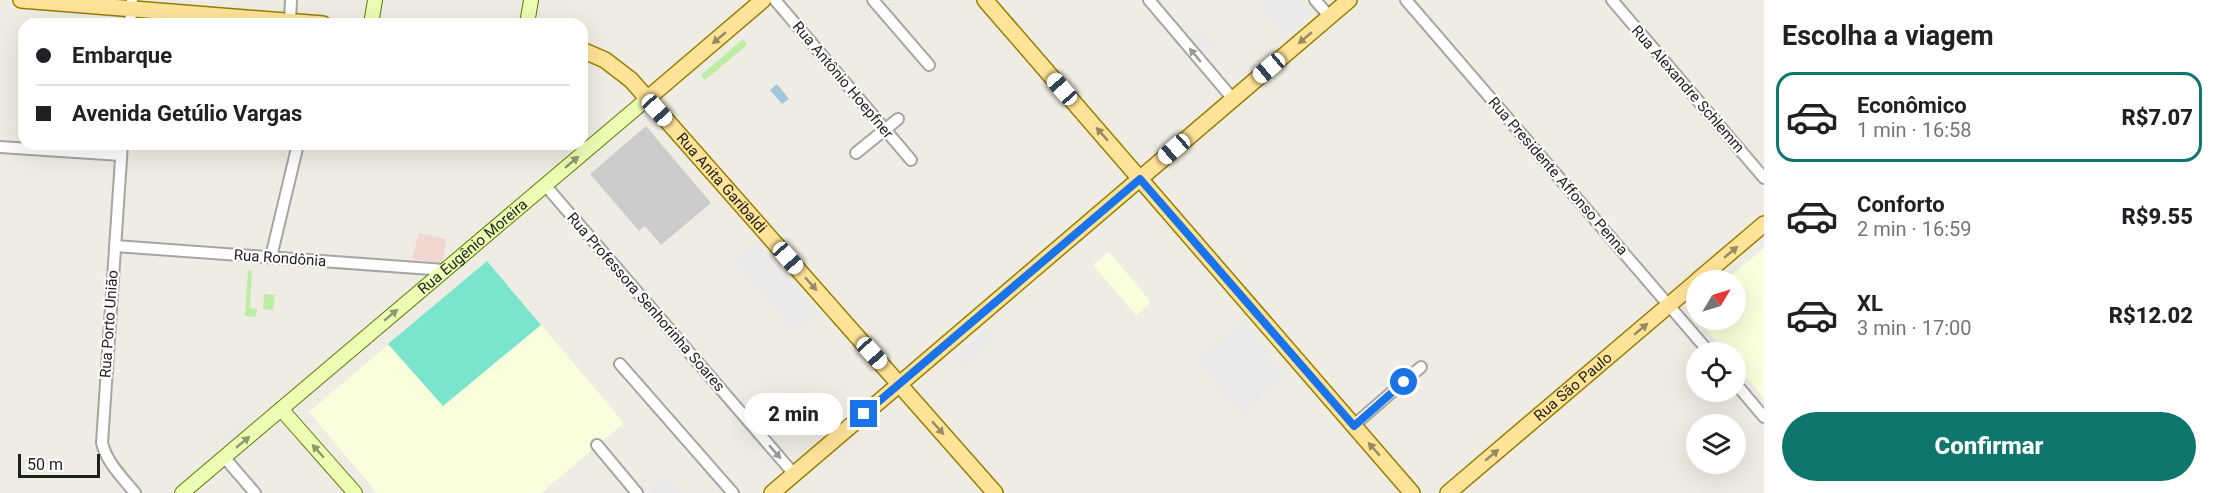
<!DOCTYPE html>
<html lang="pt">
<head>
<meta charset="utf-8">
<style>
  body { margin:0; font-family:Roboto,sans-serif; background:#f6f6f6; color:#202124; height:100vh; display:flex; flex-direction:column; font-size:22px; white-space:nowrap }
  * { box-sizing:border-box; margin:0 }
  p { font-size:20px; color:#757577 }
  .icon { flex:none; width:33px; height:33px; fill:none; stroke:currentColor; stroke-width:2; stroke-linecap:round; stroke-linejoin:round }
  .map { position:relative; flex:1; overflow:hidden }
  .details { display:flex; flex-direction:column; background:#fff; width:450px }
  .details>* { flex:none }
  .guide { position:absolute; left:18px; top:18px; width:570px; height:132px; border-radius:18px; box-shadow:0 6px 24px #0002; display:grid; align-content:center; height:132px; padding:0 18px; background:#fff }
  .needle { width:39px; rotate:52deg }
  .buttons { position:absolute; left:1686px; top:270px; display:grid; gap:12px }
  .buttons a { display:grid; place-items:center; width:60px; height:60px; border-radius:50%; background:#fff; box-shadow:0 6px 24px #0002; font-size:30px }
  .scale { position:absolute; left:18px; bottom:15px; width:82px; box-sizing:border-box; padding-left:6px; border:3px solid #1e1e1e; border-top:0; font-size:16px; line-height:21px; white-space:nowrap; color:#1e1e1e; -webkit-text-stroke:4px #fff; paint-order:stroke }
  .end { position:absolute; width:27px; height:27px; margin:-14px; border:8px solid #1a73e8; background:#fff; box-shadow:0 0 0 3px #fff }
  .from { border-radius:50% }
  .bubble { position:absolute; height:42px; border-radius:21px; background:#fff; box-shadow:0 6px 24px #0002; font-size:20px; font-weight:800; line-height:42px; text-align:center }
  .car { position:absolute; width:18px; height:36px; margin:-18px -9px; border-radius:8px; box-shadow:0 0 4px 2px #0007; background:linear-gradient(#fff 24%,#345 0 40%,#fff 0 76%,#345 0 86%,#fff 0) }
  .guide b { display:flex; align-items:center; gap:21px; height:57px; font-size:22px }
  .guide b+b { border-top:2px solid #e0e0e0 }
  .guide i { width:15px; height:15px; background:#202124 }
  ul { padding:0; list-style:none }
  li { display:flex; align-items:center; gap:18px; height:90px; margin:0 12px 9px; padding:0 6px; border:3px solid transparent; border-radius:18px }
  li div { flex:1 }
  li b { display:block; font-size:22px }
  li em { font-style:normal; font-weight:800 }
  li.active { border-color:#0f766e }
  li>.icon { width:54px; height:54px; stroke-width:1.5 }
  h2 { padding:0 18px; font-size:27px; line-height:72px }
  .primary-button { display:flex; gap:12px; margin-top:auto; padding:12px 18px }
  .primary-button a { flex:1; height:69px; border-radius:36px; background:#0f766e; color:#fff; font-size:24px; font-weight:800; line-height:69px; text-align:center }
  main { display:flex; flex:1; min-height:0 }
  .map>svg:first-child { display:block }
  .commercial { fill:#f2d7d1 }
  .education { fill:#f9ffdc }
  .religious { fill:#ccc }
  .grass { fill:#bdeda5 }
  .pitch { fill:#7be4cc }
  .parking { fill:#eaeaea }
  .water { fill:#a0c7e0 }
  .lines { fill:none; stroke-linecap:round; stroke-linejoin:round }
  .street-casing { stroke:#a5a5a5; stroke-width:14 }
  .secondary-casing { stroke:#587900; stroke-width:16 }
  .primary-casing { stroke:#977e00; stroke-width:18 }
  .street { stroke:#fff; stroke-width:10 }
  .secondary { stroke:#edfdb3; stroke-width:14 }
  .primary { stroke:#ffe398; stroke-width:15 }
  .oneway { fill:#9a8a61 }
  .oneway2 { fill:#9a9a9a }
  .oneway3 { fill:#909970 }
  .route { stroke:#1a73e8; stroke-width:8 }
  .labels { text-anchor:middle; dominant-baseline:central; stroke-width:4.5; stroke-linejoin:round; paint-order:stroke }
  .street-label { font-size:15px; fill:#1e1e1e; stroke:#fff }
</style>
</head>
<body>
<main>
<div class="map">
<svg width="1764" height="493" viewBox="0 0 1764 493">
  <rect width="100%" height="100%" fill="#efede3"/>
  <polygon class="commercial" points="419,233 446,239 443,263 412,259"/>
  <g class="education">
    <polygon points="1764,248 1764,399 1736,365 1736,352 1725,352 1698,320 1736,320 1736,280 1726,280"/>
    <polygon points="1109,252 1151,302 1136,315 1093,265"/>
    <polygon points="487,261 624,423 541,493 377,493 309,412"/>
  </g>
  <polygon class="religious" points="646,126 711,203 661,245 645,226 639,231 590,174"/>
  <g class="grass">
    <polygon points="743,39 747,45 705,80 701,75"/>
    <polygon points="248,270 252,271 250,308 257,309 256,317 245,316"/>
    <polygon points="264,294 275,295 273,310 263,309"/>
  </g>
  <polygon class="pitch" points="487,261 541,325 443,406 388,344"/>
  <g class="parking">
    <polygon points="1267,0 1300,0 1310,14 1284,36 1258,7"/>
    <polygon points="1201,31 1215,47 1203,58 1189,42"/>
    <polygon points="756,240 818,314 795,333 734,259"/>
    <polygon points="1243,321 1268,351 1265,358 1284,380 1242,414 1197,360"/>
    <polygon points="988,329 996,338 964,366 955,356"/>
    <polygon points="236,424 243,433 232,442 225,434"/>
    <polygon points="667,475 683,493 647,493"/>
  </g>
  <polygon class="water" points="777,84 789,99 782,104 770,90"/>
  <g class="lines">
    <defs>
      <g id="street">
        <polyline points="775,0 911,160"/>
        <polyline points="873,0 929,65"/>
        <polyline points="1149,0 1233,99"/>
        <polyline points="1315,0 1330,17"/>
        <polyline points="1406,0 1709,352"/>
        <polyline points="1612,0 1764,178"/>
        <polyline points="290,21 291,0"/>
        <polyline points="130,24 132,0"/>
        <path d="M122,144L102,443C107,463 122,477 135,493"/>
        <polyline points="0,147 121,155"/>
        <polyline points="856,153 898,119"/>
        <polyline points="545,185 794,474"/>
        <polyline points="115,246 445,270"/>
        <polyline points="271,257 298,144"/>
        <polyline points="620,364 733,493"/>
        <polyline points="1736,384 1764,417"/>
        <polyline points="1354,425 1421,367"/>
        <polyline points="597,445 637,493"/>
        <polyline points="224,457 255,493"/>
      </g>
      <g id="secondary">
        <polyline points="371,24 375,0"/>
        <polyline points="527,24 531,0"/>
        <polyline points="281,409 355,493"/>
        <path id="s1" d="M182,493L647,99"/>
      </g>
      <g id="primary">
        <polyline points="21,0 323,24"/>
        <polyline points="985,0 1412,493"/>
        <path id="s2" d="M582,50L605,60L631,80L995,493"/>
        <polyline points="647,99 763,0"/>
        <polyline points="1698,280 1764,224"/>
        <polyline points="772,493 1349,0"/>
        <path id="s3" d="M1448,493L1696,282"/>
      </g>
    </defs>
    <use href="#street" class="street-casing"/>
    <use href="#secondary" class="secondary-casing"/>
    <use href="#primary" class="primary-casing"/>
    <use href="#street" class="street"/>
    <use href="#secondary" class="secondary"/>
    <use href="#primary" class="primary"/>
  </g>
  <defs><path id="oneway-solid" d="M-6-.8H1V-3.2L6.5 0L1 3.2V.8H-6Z" transform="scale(1.5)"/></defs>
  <g class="oneway">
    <use href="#oneway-solid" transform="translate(719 38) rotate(140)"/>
    <use href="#oneway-solid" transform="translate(1305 38) rotate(140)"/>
    <use href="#oneway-solid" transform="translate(1102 134) rotate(-131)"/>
    <use href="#oneway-solid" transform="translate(1731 252) rotate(-40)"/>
    <use href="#oneway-solid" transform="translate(811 284) rotate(48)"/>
    <use href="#oneway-solid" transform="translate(1641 329) rotate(-40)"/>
    <use href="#oneway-solid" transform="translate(938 428) rotate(49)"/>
    <use href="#oneway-solid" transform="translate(1374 449) rotate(-131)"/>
    <use href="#oneway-solid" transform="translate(1492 455) rotate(-40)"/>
  </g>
  <g class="oneway2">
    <use href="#oneway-solid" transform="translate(1195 55) rotate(-130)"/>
    <use href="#oneway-solid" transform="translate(775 452) rotate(49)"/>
  </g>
  <g class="oneway3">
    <use href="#oneway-solid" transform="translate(572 162) rotate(-40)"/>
    <use href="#oneway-solid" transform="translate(391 315) rotate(-40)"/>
    <use href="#oneway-solid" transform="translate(243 442) rotate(-40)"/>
    <use href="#oneway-solid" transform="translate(318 451) rotate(-131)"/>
  </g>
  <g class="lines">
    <polyline class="route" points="864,414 1140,179 1354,426 1404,382"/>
  </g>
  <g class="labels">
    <g class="street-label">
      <text transform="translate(843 80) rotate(50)">Rua Antônio Hoepfner</text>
      <text transform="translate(1688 89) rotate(49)">Rua Alexandre Schlemm</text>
      <text transform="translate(1558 176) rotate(49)">Rua Presidente Affonso Penna</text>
      <text stroke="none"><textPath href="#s2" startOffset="195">Rua Anita Garibaldi</textPath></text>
      <text stroke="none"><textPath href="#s1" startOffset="381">Rua Eugênio Moreira</textPath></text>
      <text transform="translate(280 258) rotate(4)">Rua Rondônia</text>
      <text transform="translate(646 302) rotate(49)">Rua Professora Senhorinha Soares</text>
      <text transform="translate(109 324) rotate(-86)">Rua Porto União</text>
      <text stroke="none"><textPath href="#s3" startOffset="164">Rua São Paulo</textPath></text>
    </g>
  </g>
</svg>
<div class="buttons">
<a><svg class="needle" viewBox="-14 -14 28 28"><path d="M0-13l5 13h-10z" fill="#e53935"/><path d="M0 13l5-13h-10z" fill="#757577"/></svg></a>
<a><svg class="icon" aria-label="locate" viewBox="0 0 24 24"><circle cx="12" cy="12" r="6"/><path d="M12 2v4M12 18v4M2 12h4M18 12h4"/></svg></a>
<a><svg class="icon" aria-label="layers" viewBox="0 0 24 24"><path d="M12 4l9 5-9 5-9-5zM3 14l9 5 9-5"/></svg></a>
</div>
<div class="scale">50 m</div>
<i class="end from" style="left:1404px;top:382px"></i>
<i class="end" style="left:864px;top:414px"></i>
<div class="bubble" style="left:744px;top:393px;width:99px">2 min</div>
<i class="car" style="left:1269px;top:68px;rotate:230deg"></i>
<i class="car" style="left:1062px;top:89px;rotate:319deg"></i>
<i class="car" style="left:657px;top:110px;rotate:138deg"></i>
<i class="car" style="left:1174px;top:149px;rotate:229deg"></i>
<i class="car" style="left:788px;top:258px;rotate:139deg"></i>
<i class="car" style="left:872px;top:353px;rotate:138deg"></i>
<div class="guide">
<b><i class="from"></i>Embarque</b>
<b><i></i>Avenida Getúlio Vargas</b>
</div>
</div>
<section class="details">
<h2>Escolha a viagem</h2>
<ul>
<li class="active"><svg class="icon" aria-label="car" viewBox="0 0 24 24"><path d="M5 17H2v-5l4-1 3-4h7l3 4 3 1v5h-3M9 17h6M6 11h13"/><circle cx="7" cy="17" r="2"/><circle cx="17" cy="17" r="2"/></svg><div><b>Econômico</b><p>1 min · 16:58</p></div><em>R$7.07</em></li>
<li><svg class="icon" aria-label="car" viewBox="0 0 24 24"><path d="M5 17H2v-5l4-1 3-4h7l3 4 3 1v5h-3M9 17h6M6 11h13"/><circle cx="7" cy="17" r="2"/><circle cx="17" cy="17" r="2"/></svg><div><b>Conforto</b><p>2 min · 16:59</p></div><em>R$9.55</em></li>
<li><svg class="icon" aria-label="car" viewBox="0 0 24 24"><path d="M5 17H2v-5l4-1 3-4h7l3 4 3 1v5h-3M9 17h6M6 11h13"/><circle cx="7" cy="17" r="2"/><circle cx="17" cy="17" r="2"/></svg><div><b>XL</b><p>3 min · 17:00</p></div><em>R$12.02</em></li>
</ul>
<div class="primary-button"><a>Confirmar</a></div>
</section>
</main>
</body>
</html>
